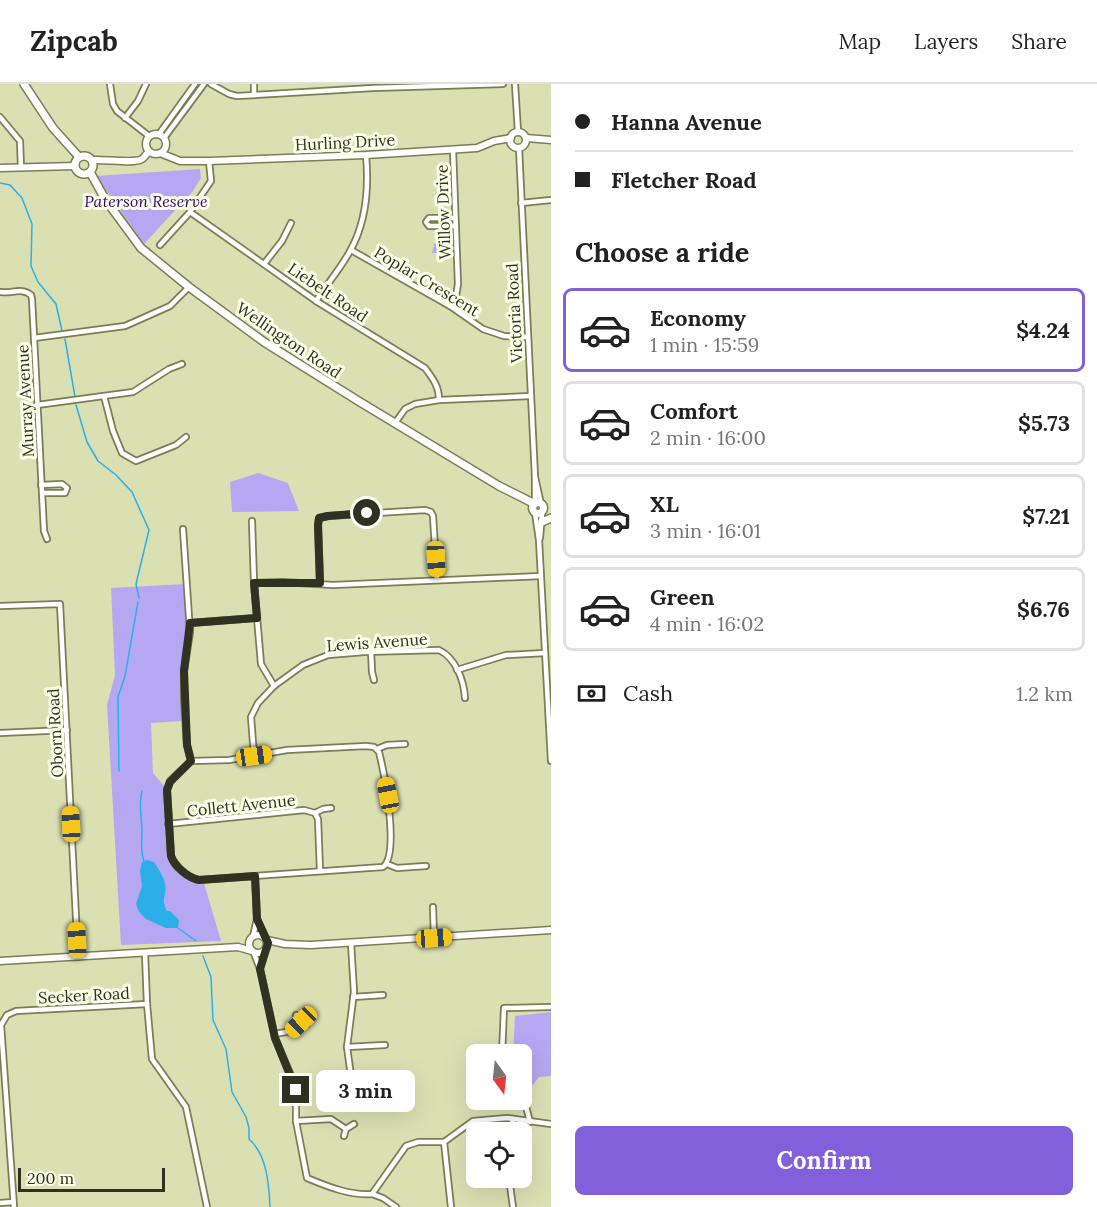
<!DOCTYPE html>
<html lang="en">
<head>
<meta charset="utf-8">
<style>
  body { margin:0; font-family:Lora,serif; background:#f2f2f2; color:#222; height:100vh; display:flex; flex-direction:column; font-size:22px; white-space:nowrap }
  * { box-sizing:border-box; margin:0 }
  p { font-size:20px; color:#767676 }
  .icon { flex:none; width:33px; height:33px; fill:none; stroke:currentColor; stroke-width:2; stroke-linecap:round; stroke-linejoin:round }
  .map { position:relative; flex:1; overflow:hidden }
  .sheet { display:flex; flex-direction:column; background:#fff; width:546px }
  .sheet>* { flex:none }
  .banner { display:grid; align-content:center; height:132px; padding:0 24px; background:#fff }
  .needle { width:39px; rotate:165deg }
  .buttons { position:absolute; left:466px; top:960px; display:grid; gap:12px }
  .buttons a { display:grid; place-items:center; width:66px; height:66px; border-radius:9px; background:#fff; box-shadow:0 6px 24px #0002; font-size:30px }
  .scale { position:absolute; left:18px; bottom:15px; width:147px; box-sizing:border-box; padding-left:6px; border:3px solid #303221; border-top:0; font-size:16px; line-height:21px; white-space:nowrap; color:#303221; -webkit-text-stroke:4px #fcffe8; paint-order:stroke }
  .end { position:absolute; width:27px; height:27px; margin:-14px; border:8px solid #303221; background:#fff; box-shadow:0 0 0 3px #fff }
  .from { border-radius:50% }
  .bubble { position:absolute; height:42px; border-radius:9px; background:#fff; box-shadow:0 6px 24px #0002; font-size:20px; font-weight:800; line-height:42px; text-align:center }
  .car { position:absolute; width:18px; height:36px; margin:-18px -9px; border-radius:8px; box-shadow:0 0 4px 2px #0007; background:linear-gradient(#f5c518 24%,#345 0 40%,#f5c518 0 76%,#345 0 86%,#f5c518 0) }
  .banner b { display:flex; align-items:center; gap:21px; height:57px; font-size:22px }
  .banner b+b { border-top:2px solid #e0e0e0 }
  .banner i { width:15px; height:15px; background:#222 }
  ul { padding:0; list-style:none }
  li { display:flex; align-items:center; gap:18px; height:84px; margin:0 12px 9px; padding:0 12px; border:3px solid #e0e0e0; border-radius:9px }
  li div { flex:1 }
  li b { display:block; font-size:22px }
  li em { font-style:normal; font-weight:800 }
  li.selected { border-color:#8360db }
  li>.icon { width:54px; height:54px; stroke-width:1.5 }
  h2 { padding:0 24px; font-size:27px; line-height:72px }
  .pay { display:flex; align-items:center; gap:15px; height:66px; padding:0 24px; font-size:22px }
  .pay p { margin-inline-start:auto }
  .button { display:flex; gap:12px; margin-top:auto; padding:12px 24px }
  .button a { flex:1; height:69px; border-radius:9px; background:#8360db; color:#fff; font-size:24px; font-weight:800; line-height:69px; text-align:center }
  header { display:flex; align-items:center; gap:36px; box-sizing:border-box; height:84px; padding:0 30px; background:#fff; border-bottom:2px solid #e0e0e0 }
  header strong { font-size:28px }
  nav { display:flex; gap:33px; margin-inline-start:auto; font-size:21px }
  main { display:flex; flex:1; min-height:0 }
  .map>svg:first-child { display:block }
  .green { fill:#b6a7f2 }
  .water { fill:#2cafe8 }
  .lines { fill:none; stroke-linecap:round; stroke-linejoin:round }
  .stream { stroke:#2cafe8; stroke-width:1.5 }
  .street-casing { stroke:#7a7e55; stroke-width:8 }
  .secondary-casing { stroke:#7a7e55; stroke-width:9 }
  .primary-casing { stroke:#7a7e55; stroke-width:10 }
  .street { stroke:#fff; stroke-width:4.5 }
  .secondary { stroke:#fff; stroke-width:6 }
  .primary { stroke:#fff; stroke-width:7 }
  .route { stroke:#303221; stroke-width:8 }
  .labels { text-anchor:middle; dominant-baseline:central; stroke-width:6; stroke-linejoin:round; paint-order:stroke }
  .street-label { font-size:16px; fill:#303221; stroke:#fcffe8 }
  .park-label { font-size:16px; font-style:italic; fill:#350372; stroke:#fcffe8 }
</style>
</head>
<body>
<header>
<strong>Zipcab</strong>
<nav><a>Map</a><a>Layers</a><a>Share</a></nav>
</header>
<main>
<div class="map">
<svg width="551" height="1123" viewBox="0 0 551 1123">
  <rect width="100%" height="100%" fill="#dbe0b3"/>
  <g class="green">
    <polygon points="200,85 201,94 193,107 144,160 96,92"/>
    <polygon points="436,155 453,155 453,169 432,169"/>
    <polygon points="258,389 288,399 299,427 232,428 230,398"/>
    <polygon points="185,500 186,548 181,588 182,637 151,639 153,689 164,702 168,776 190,797 204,799 221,857 121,861 107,621 115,591 111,504"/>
    <polygon points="551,928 551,992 539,993 529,1006 522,991 522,970 513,970 515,932"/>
  </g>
  <path class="water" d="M147,776L154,778C160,787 168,799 165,810C163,817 163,818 167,827H170L179,836L178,844H166L146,835L139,828L136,820L142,802L140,787L142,778Z"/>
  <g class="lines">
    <g class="stream">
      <polyline points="0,99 10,101 22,114 32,140 31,182 38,198 56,220 62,247"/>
      <polyline points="65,255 75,313"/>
      <polyline points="76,321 87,358 98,377 116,391 132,408 149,446 136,500 139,514"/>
      <polyline points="119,687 118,613 125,592 138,518"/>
      <path d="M142,707C138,722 142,733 142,748C142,759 140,766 144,777"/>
      <polyline points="178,844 196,857"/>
      <path d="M203,872L211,893L213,936L226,965L232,1008L246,1033L249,1044V1055C267,1071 269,1100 270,1123"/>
    </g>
    <defs>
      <g id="street">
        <polyline points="110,0 113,20 117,27 149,52"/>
        <polyline points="211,0 229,10 237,12 373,4 503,0"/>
        <polyline points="254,0 254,11"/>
        <polyline points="515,0 518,48"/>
        <polyline points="0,33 20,57 21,84"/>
        <polyline points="125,34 138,17 146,0"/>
        <polyline points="159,50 195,0"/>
        <polyline points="164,54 204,0"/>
        <polyline points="519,64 535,393 541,420"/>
        <polyline points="521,119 551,116"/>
        <path d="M190,128L316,217L425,284C433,295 439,302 439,316"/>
        <polyline points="455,134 429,134 426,138 429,142 456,142"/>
        <polyline points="160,161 190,128 211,97 209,77"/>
        <polyline points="351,166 450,222 483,245 504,252 527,253"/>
        <polyline points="264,180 282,157 291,139"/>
        <path d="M0,208C11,210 22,203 31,211L32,215L44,447L47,455"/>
        <path d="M316,217C327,200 341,184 350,167C367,137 369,104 366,71"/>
        <polyline points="450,222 456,212 458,200 453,66"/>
        <polyline points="34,254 125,242 170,222 189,203"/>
        <polyline points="104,312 113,347 122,369 136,377 176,361 186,353"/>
        <polyline points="37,321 133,308 169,285 182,280"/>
        <polyline points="395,339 405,325 415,320 439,316 531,312"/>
        <polyline points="535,393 535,420"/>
        <polyline points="41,401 62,400 67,404 65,409 42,409"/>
        <polyline points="535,429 539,456 551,677"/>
        <polyline points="252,437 254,499 260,568 261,580 274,602"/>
        <polyline points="183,445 190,548 184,587 184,615 187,661 191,677"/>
        <polyline points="540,454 542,429"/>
        <polyline points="254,499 282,498 333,501 541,492"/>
        <polyline points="320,499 318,441 319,434 328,432 425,426 431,428 433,432 437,496"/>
        <polyline points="0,522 60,520 78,873"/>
        <polyline points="190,539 257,534"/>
        <polyline points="371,567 372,588 374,596"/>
        <polyline points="457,586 506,571 545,569"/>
        <polyline points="0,649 67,646"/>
        <path d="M366,662L374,663L379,668C384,688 400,770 383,783L199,796C188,794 175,782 171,772L167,706L170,697L191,677L229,676L287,666Z"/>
        <polyline points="377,665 387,661 405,660"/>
        <path d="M254,672L251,633L258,619L274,602L303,581L328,571L364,568L439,566C456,574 464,597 465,614"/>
        <polyline points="315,729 318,735 320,787"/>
        <polyline points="168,740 304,726 315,729 323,725 331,724"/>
        <polyline points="387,780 397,784 426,782"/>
        <polyline points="433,823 434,854"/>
        <polyline points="257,835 265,853"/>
        <polyline points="253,852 257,835 255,792"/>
        <polyline points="351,859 354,908 347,963 351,992 358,997 359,1016"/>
        <path d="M253,867L260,885L275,954L296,1003V1037L307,1094C326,1102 351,1112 372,1110L406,1062L418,1058H444L473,1037L507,1034L551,1040"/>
        <polyline points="260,884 265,866"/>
        <polyline points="353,913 383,911"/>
        <polyline points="147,920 152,975 186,1023 207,1123"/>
        <polyline points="296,931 301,938 307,940"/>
        <polyline points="275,950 291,947 301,938"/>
        <polyline points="347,963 385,961"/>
        <polyline points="502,970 504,924 551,923"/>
        <polyline points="522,1007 530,1038"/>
        <polyline points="343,1017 387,1014"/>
        <polyline points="296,1037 331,1035 346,1045"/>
        <polyline points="511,1048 513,1035"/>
        <polyline points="344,1052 346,1045 354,1040"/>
        <polyline points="444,1058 451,1123"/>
        <polyline points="509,1094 513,1123"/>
        <polyline points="372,1110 383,1114 396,1123"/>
        <polyline points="0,1119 13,1118"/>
        <polyline points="14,1123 1,941 7,931 16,927 147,920 145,869"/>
      </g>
      <g id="secondary">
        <circle cx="518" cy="56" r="8"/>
        <circle cx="156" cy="60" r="10"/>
        <polyline points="526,54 551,56"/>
        <polyline points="160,69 180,77 209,77 366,71 477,64 494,57 511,54"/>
        <path d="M92,76C105,75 134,80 142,75C145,73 147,69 149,67"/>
        <polyline points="0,84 75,82"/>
        <circle cx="258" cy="860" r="9"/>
        <polyline points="267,856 285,860 311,861 551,846"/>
        <polyline points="0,877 238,863 252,867"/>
      </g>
      <g id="primary">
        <polyline points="24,0 53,44 79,73"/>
        <circle cx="84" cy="81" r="9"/>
        <polyline points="90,88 105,115 141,164 189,203 264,258 360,318 499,402 535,420"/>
        <circle cx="538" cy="424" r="5.5"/>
        <polyline points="542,438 551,434"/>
      </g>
    </defs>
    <use href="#street" class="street-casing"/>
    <use href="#secondary" class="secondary-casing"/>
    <use href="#primary" class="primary-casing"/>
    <use href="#street" class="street"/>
    <use href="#secondary" class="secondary"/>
    <use href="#primary" class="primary"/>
  </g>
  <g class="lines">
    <path class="route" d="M296,1006L275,954L260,885L268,859L257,835L255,792L199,796C188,794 174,782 171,772L167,706L170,698L191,677L187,661L184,587L190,539L257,534L254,499H320L318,441L319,434L328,432L367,429"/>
  </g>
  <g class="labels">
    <g class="street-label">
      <text transform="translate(345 58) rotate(-3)">Hurling Drive</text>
      <text transform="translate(443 128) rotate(-92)">Willow Drive</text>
      <text transform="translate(427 197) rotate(31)">Poplar Crescent</text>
      <text transform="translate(328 208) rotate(34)">Liebelt Road</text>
      <text transform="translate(514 229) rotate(-93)">Victoria Road</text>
      <text transform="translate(289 256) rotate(34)">Wellington Road</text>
      <text transform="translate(25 317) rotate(-93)">Murray Avenue</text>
      <text transform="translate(377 558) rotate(-4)">Lewis Avenue</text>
      <text transform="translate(55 649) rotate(-93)">Oborn Road</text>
      <text transform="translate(241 721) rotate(-6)">Collett Avenue</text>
      <text transform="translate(84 911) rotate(-3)">Secker Road</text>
    </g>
    <g class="park-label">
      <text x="146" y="117">Paterson Reserve</text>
    </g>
  </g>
</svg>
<div class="buttons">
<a><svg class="needle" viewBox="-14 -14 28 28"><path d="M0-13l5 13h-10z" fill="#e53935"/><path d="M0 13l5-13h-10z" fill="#767676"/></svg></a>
<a><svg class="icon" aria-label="locate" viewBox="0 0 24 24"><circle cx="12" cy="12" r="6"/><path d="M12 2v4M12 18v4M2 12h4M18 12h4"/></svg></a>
</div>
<div class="scale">200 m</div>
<i class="end from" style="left:367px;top:429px"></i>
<i class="end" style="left:296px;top:1006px"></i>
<div class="bubble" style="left:316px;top:986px;width:99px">3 min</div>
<i class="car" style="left:436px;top:475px;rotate:177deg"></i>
<i class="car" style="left:254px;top:672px;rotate:82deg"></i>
<i class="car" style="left:388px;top:711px;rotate:349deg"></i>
<i class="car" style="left:71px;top:740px;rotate:357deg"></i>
<i class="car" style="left:434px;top:854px;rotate:86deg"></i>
<i class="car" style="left:77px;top:856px;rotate:357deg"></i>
<i class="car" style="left:301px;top:938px;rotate:226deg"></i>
</div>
<section class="sheet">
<div class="banner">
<b><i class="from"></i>Hanna Avenue</b>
<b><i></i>Fletcher Road</b>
</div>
<h2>Choose a ride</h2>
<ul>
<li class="selected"><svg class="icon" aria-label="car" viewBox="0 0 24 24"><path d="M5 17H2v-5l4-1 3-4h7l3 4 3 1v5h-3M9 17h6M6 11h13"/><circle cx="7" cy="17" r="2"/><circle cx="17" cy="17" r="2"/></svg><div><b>Economy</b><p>1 min · 15:59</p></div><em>$4.24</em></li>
<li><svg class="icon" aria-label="car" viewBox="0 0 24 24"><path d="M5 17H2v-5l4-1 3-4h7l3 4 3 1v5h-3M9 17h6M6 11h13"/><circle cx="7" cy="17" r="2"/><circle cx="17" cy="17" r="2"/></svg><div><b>Comfort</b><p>2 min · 16:00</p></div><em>$5.73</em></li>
<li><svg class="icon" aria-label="car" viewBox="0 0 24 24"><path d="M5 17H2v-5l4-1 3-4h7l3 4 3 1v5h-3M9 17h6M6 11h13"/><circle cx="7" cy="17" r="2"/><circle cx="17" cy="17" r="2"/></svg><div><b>XL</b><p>3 min · 16:01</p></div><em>$7.21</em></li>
<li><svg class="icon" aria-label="car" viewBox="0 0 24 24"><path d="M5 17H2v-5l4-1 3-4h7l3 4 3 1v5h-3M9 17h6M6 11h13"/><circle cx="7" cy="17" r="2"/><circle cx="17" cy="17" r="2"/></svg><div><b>Green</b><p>4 min · 16:02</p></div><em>$6.76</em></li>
</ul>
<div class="pay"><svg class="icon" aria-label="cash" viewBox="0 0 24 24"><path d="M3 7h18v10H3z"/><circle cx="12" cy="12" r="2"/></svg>Cash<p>1.2 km</p></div>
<div class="button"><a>Confirm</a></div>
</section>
</main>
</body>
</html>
